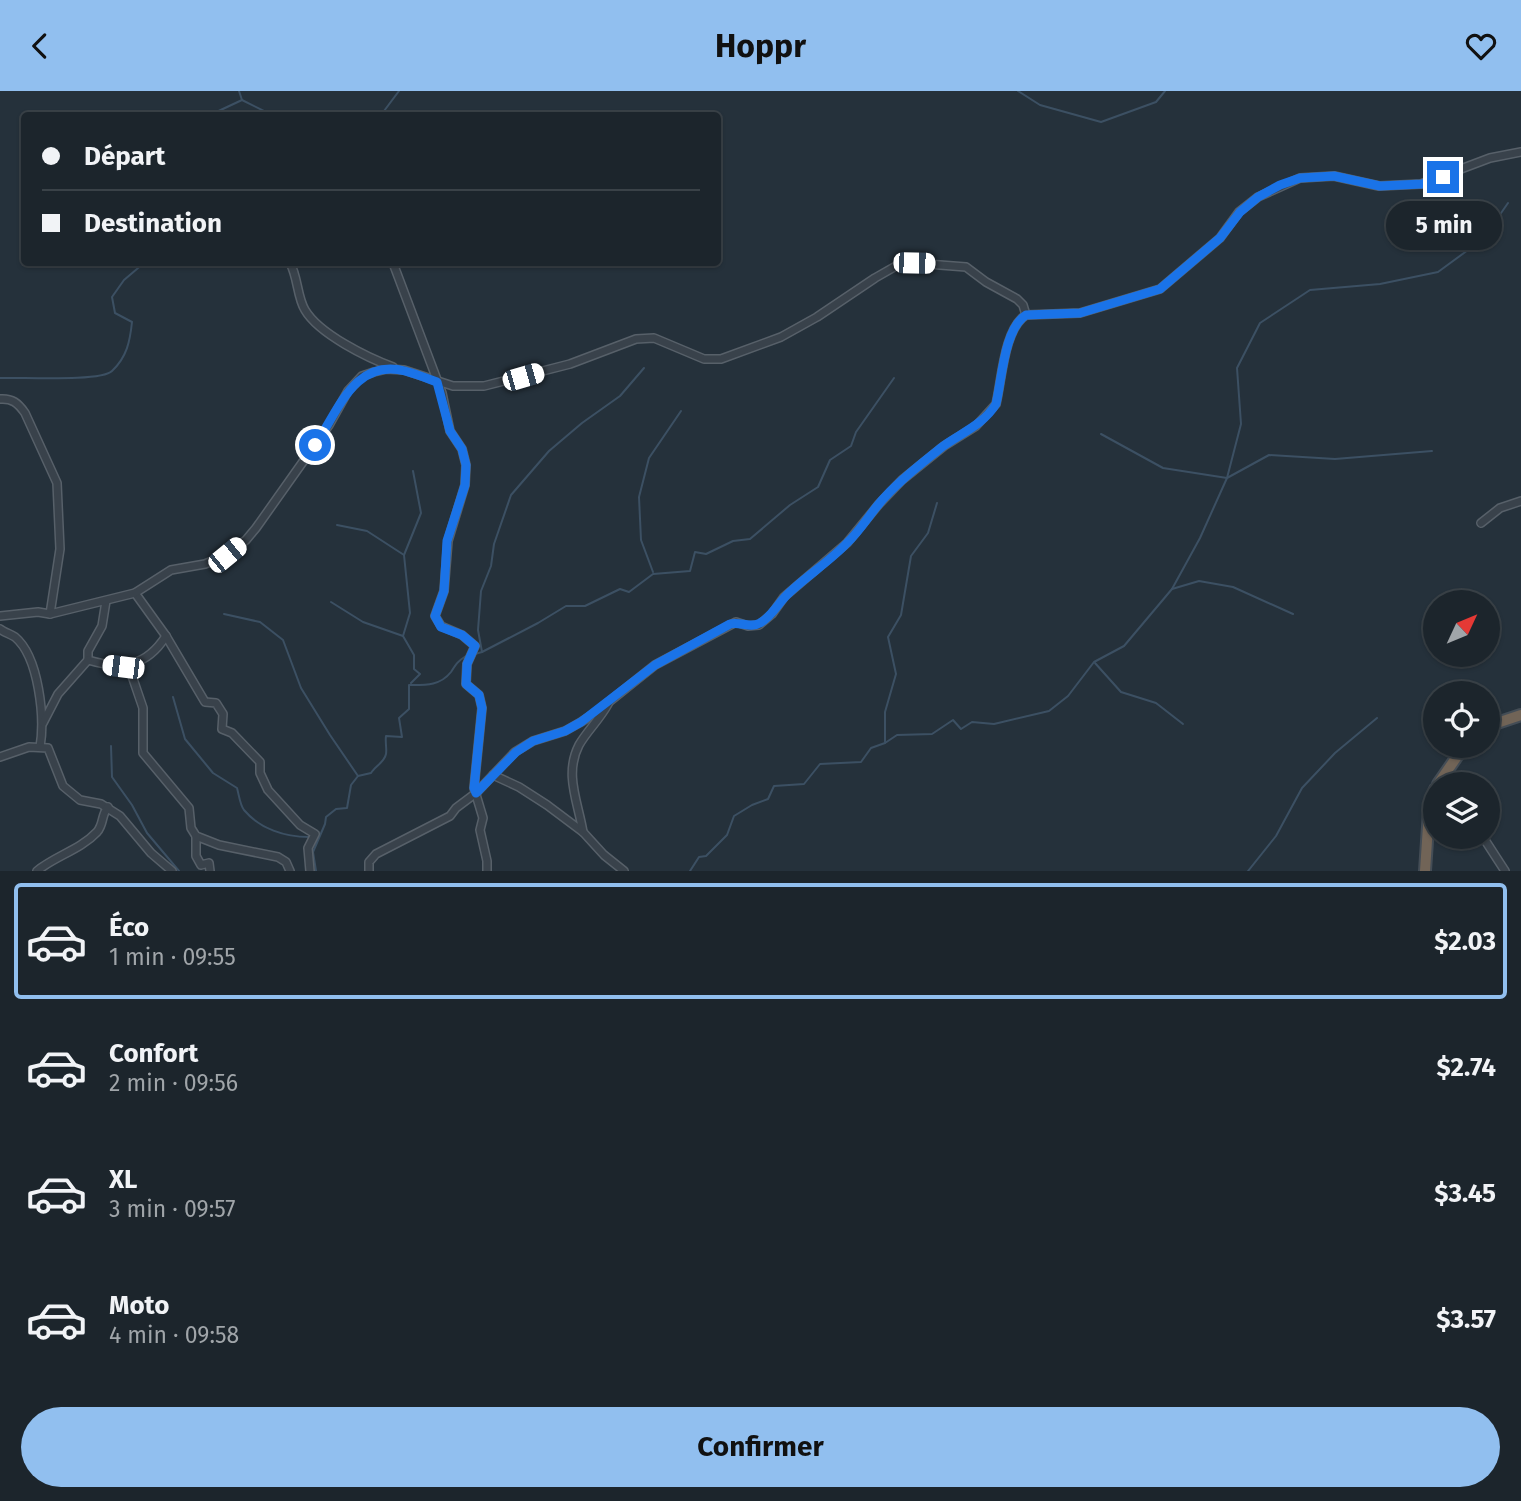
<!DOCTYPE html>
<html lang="fr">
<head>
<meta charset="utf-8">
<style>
  body { margin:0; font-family:"Fira Sans",sans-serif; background:#293138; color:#f1f3f6; height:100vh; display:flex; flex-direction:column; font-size:26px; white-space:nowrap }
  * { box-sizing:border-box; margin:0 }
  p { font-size:23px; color:#a0a5a9 }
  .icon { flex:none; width:38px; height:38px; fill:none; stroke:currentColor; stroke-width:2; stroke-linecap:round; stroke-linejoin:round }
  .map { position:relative; height:780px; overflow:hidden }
  .side { display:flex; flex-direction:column; background:#1c252c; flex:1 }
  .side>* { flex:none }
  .guide { position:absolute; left:21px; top:21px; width:700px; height:154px; border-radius:7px; box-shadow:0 2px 5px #0004,0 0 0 2px #3a4248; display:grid; align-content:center; height:154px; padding:0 21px; background:#1c252c }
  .needle { width:46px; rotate:46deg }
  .fabs { position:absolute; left:1423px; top:499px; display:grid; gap:14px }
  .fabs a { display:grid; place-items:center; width:77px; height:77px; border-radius:50%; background:#1c252c; box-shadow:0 2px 5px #0004,0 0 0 2px #3a4248; font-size:35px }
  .end { position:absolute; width:32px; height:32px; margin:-16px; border:9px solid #1a73e8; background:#fff; box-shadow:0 0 0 4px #fff }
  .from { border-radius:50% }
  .bubble { position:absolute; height:49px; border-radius:24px; background:#1c252c; box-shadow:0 2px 5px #0004,0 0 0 2px #3a4248; font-size:23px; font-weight:700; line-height:49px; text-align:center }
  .car { position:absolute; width:21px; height:42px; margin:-21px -10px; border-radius:9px; box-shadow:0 0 5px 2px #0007; background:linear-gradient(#fff 24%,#345 0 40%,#fff 0 76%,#345 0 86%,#fff 0) }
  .guide b { display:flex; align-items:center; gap:24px; height:66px; font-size:26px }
  .guide b+b { border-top:2px solid #3a4248 }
  .guide i { width:18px; height:18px; background:#f1f3f6 }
  ul { padding:12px 0 0; list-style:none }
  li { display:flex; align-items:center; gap:21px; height:116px; margin:0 14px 10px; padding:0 7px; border:4px solid transparent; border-radius:7px }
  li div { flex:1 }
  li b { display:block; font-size:26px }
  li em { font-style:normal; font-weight:700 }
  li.selected { border-color:#91bfef }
  li>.icon { width:63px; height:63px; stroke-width:1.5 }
  .action { display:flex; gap:14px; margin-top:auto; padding:14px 21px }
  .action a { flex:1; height:80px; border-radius:42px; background:#91bfef; color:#111; font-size:28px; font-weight:700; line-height:80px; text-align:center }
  header { display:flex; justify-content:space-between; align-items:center; height:91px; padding:0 21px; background:#91bfef; color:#111; font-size:32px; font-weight:700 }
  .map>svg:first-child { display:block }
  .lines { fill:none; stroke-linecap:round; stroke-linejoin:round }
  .stream { stroke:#3c5063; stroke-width:2 }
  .minor-casing { stroke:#576069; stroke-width:10 }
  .highway-casing { stroke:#444d56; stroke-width:14 }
  .minor { stroke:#39424b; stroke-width:7 }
  .highway { stroke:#716457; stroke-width:10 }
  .route { stroke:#1a73e8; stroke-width:9 }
</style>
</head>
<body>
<header><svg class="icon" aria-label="back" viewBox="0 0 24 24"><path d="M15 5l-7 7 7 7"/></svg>Hoppr<svg class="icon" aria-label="heart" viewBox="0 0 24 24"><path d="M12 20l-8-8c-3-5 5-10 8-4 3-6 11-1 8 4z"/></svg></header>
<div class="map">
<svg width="1521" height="780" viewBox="0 0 1521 780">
  <rect width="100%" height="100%" fill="#25313b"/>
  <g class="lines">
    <g class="stream">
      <polyline points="239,0 242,9"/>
      <polyline points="1018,0 1040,14 1101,31 1156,11 1165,0"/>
      <polyline points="210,24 242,9 272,24"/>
      <polyline points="381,24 399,0"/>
      <path d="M0,287C20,286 101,291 112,280C127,266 130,250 132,231L115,222L112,206L124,189L144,172"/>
      <polyline points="1101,343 1163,377 1227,387 1269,364 1335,368 1432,360"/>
      <polyline points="337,434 367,440 404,464"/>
      <polyline points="653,481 641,449 639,406 649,367 681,320"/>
      <polyline points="1172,498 1199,490 1233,496 1293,523"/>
      <polyline points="331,511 363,531 403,545"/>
      <polyline points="224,523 260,531 283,549 301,597 330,644 358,685"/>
      <polyline points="482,561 478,539 481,500 491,475 494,453 511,404 549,360 582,332 620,305 644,277"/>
      <polyline points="475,563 482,561 538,532 566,515 585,515 620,498 629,501 653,483 690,480 695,461 706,463 733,450 750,448 790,414 818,396 830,369 851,355 856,341 894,287"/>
      <polyline points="1095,572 1121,601 1156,612 1183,633"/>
      <polyline points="411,592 420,583 414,578 414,564 403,545 410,522 404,464 421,422 413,380"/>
      <path d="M173,606L185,648L213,682L237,697C239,704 240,714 244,719C260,738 285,746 309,746"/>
      <polyline points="885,652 885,621 896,583 888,546 901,524 911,465 928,442 937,412"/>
      <polyline points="111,655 112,686 132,714 147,742 179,780"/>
      <path d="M316,780L313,761L325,733L326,726L336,718L347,717L351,694L358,685L371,682C375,675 384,672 386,663C387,658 385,651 386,645L402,646L399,627L409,618V594C425,594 440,595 451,581C456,573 458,570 466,565"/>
      <polyline points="690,780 699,766 706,765 727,744 734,725 752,714 768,708 774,695 804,693 820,673 861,671 871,657 885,652 897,644 932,643 953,629 961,638 972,631 994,633 1049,620 1068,605 1094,571 1124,555 1172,498 1200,447 1227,387 1241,333 1237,277 1260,232 1310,199 1380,193 1438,181 1483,148 1508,112"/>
      <polyline points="1248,780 1276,745 1302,697 1335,662 1377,627"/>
    </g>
    <defs>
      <g id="minor">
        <path d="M290,172C298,186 297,206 305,219C319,243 368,267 393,276"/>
        <polyline points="393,172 442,302 450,340 462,358 466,374 465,394 448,450 444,500 435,525 441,535 462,544 475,555 467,573 466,593 479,604 482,617 474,697 483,727 480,739 487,770 487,780"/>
        <path d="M0,308C12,307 18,312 25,322L57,392L60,458L50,523"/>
        <polyline points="1481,432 1500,417 1521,410"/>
        <polyline points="135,502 166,545 205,611 216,612 223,623 222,638 232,642 260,671 260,682 268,699 300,734 315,743 308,757 310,780"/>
        <path d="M106,510L102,535L88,560V569C122,579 146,576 166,545"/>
        <polyline points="0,525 38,521 50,523 135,502 171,479 205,473 227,464 246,449 256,437 329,334 348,300 362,285 374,281 387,278 404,279 453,295 484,295 570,273 636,248 654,247 704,268 721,268 781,246 817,226 875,187 896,175 914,172 966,176 986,191 1017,208 1023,214 1026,224"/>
        <path d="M0,538C4,541 10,543 15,546C39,566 45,627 40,656"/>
        <polyline points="123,576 130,579 143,617 143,662 189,717 191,737 196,745 219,754 278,766 286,771 290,780"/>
        <polyline points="43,632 58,603 88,569"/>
        <polyline points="0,666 29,656 48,657 63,695 80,709 101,713 120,725 151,762 172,780"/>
        <polyline points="493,684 519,696 547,714 583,741 604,764 624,780"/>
        <path d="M583,741C578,711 564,683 579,654C587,640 600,628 608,613"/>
        <polyline points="196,745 196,765 201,774 209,772 210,780"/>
        <polyline points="1483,746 1505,780"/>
        <path d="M37,780C55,765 80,759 97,741C104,733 101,724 108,716"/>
        <path d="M369,780V771L376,763L450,725L456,717L476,702L515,661L533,650L565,640L581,631L595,622L655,574L736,531L748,535L759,534L772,523L784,506L847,452L879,413L902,389L944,355L976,335L996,313C1002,288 1004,238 1026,224L1080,222L1160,198L1220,147L1239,121L1258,106L1300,87L1334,85L1379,95L1421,93L1490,67L1521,61"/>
      </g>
      <g id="highway">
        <polyline points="1488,635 1521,624"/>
        <polyline points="1438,693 1465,654"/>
        <polyline points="1425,780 1429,720 1435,698"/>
      </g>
    </defs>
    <use href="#minor" class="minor-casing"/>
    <use href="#highway" class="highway-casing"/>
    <use href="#minor" class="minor"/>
    <use href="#highway" class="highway"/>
  </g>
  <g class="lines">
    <path class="route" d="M315,354C338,321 354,267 405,280C416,283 426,287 437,291L450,340L462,358L466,374L465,394L447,450L444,500L435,525L441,536L462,544L475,555L467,573L466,593L479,604L482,617L474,697L476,702L516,661L533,650L565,640L581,631L655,574L730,533C740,530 750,538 760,532C773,525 779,510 790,501C808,484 830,470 847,452C859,441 868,426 878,414C896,392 920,374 942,356C961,342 983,334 996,313C1002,288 1004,238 1026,224L1080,222L1160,198L1220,147L1240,121L1258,106L1280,94L1300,87L1334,85L1380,95L1422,93L1443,86"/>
  </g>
</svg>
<div class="fabs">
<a><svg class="needle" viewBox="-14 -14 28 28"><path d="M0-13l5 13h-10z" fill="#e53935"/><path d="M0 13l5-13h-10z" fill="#a0a5a9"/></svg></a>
<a><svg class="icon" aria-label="locate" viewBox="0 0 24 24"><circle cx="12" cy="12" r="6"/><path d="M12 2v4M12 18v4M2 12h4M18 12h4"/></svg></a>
<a><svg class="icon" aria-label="layers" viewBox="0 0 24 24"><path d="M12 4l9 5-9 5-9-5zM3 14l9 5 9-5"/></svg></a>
</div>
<i class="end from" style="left:315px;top:354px"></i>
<i class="end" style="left:1443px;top:86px"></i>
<div class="bubble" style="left:1386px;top:110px;width:116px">5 min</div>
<i class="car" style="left:914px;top:172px;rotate:91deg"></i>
<i class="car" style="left:523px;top:286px;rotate:74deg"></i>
<i class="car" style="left:227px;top:464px;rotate:51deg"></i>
<i class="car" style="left:123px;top:576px;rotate:277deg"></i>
<div class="guide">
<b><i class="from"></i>Départ</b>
<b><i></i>Destination</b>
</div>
</div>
<section class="side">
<ul>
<li class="selected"><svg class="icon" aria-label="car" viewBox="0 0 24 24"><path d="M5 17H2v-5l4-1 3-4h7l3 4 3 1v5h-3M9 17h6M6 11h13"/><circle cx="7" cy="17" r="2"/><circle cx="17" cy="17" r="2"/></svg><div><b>Éco</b><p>1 min · 09:55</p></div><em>$2.03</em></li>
<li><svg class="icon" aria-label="car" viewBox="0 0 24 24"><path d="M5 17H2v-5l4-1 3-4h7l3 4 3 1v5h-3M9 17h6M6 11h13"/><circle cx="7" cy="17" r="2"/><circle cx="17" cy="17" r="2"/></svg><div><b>Confort</b><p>2 min · 09:56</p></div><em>$2.74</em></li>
<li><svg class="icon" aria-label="car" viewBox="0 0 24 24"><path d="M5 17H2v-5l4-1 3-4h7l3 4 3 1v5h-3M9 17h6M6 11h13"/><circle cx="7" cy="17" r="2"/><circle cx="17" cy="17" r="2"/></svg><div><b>XL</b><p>3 min · 09:57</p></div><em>$3.45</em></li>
<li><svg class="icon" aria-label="car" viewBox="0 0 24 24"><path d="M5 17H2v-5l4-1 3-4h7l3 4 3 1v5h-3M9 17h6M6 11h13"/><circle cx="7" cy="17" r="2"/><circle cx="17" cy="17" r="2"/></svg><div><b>Moto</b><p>4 min · 09:58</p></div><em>$3.57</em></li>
</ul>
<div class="action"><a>Confirmer</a></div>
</section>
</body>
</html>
